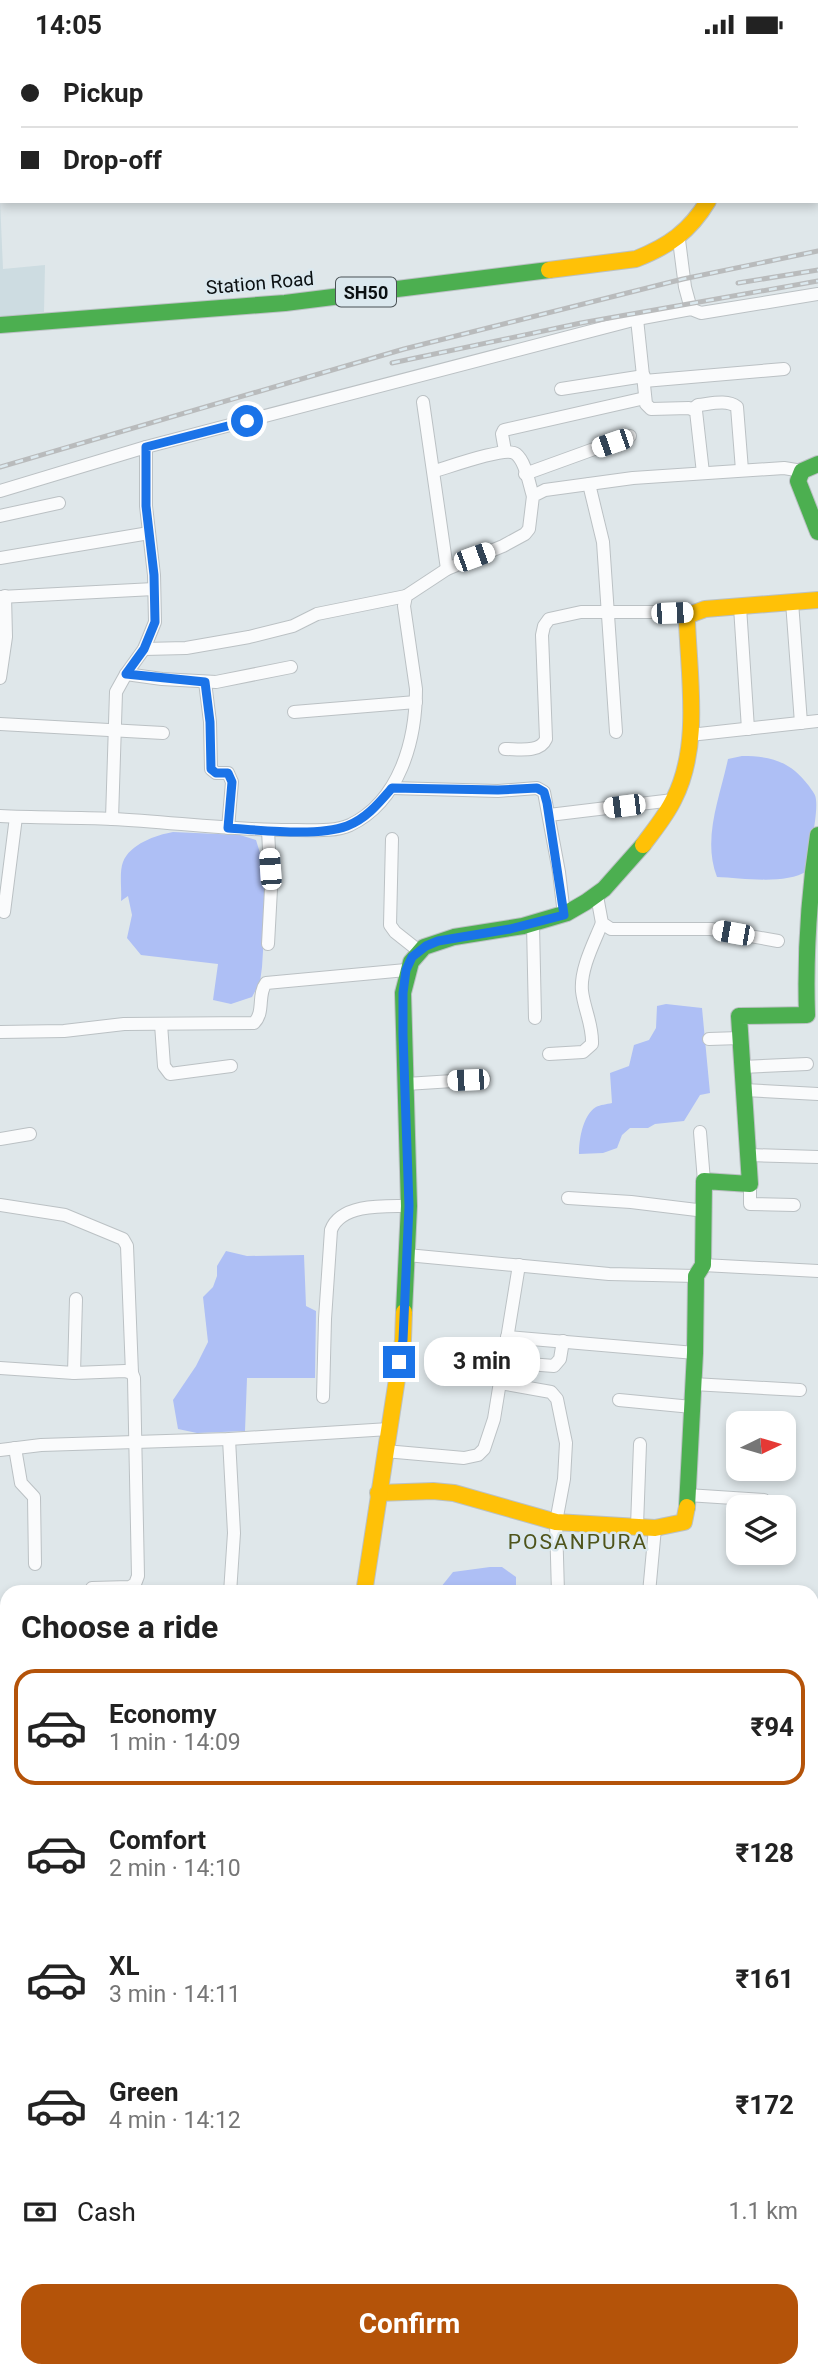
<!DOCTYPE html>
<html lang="en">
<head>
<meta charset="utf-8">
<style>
  body { margin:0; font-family:Roboto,sans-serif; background:#f2f2f2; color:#222; height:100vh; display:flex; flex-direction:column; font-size:26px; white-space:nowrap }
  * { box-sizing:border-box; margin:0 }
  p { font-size:23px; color:#767676 }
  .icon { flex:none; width:38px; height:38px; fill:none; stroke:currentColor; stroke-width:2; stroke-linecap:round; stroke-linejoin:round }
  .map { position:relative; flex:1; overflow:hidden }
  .details { position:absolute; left:0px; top:1536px; width:819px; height:793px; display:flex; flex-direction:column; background:#fff; border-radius:21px 21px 0 0; box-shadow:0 4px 10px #0003 }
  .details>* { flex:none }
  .hud { position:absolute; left:0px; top:0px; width:819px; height:154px; box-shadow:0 4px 10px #0003; display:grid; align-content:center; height:154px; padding:0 21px; background:#fff }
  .needle { width:46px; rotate:85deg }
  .fabs { position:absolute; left:726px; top:1362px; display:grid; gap:14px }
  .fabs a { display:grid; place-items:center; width:70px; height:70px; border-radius:14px; background:#fff; box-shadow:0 4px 10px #0003; font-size:35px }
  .end { position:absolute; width:32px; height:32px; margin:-16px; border:9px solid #1a73e8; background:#fff; box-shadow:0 0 0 4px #fff }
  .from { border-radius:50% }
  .bubble { position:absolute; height:49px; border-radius:21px; background:#fff; box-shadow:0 4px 10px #0003; font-size:23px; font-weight:700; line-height:49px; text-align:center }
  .car { position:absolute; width:21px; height:42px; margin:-21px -10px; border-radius:9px; box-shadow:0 0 5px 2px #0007; background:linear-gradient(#fff 24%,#345 0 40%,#fff 0 76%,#345 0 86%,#fff 0) }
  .hud b { display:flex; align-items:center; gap:24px; height:66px; font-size:26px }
  .hud b+b { border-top:2px solid #e0e0e0 }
  .hud i { width:18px; height:18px; background:#222 }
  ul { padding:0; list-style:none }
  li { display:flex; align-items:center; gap:21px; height:116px; margin:0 14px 10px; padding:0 7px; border:4px solid transparent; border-radius:21px }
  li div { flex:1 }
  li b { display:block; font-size:26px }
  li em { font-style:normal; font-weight:700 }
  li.active { border-color:#b45309 }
  li>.icon { width:63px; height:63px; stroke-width:1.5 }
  h2 { padding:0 21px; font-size:32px; line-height:84px }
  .pay { display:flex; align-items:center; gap:18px; height:77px; padding:0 21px; font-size:26px }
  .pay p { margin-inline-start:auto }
  .action { display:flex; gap:14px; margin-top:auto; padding:14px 21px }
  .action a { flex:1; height:80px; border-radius:21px; background:#b45309; color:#fff; font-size:28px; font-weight:700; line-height:80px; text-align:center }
  .status { display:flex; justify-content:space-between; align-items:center; height:49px; padding:0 35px; background:#fff; direction:ltr }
  .status svg { height:19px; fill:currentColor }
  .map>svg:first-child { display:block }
  .built { fill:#cddce1 }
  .water { fill:#aebff5 }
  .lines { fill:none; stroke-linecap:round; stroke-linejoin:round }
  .street-casing { stroke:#bbc1c4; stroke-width:14 }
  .fast-casing { stroke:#bbc1c4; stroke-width:18 }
  .slow-casing { stroke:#bbc1c4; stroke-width:18 }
  .street { stroke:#fafbfc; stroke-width:12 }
  .fast { stroke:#4caf50; stroke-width:16 }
  .slow { stroke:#ffc107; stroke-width:16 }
  .rail-casing { stroke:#b9bbbc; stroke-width:5 }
  .rail { stroke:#dbe8ee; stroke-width:2.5; stroke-dasharray:8; stroke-linecap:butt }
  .route { stroke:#1a73e8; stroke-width:9 }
  .labels { text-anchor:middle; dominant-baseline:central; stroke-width:5; stroke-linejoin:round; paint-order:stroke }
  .shield { fill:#dbe8ee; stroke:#495154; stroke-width:2 }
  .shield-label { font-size:18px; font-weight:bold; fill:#0b1012 }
  .street-label { font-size:19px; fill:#0b1012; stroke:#dbe8ee }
  .neighbourhood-label { font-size:21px; letter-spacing:2px; fill:#4f541a; stroke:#dbe8ee }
</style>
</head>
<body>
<div class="status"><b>14:05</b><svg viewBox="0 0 49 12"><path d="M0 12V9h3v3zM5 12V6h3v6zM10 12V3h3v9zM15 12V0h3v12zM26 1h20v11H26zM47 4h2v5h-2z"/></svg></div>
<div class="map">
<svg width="818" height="2329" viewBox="0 0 818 2329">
  <rect width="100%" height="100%" fill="#dfe7ea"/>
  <polygon class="built" points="0,151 3,220 45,216 44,263 0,269"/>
  <g class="water">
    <polygon points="0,0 632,0 2,2 0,140"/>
    <path d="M742,707C771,707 790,712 809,737C812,742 816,745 816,751C818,767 809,804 807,822C786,836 742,829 717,828C702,790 720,748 728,710Z"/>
    <path d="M173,783L240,786L256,791L265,820L267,838L262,918L260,933L252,948L231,955L213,951L218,915L141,906L127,889L132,866L128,847L121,852C122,841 119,823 123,813C130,795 156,786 173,783Z"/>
    <path d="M666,955L702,959L710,1044L700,1046L684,1072L655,1075L648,1079H630L622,1086L617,1099L603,1104L579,1105C579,1092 582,1067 596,1058C600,1056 607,1055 612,1054L610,1024L629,1017L634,996L649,991L656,979L657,957Z"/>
    <polygon points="226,1202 247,1207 304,1206 306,1257 316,1262 315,1329 247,1329 245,1382 197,1384 178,1380 173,1351 196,1317 208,1293 203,1248 213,1238 217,1227 217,1217"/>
    <polygon points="490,1518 502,1518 516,1528 516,1543 437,1543 453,1523"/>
  </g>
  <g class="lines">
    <defs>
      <g id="street">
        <polyline points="679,191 685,238 691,260"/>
        <polyline points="637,270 646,355 651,360 689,359 696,362 703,424"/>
        <polyline points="644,332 784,320"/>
        <polyline points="561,340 644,327"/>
        <polyline points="423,353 447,520"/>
        <path d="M693,360L698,356C710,355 727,350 737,358L742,421"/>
        <polyline points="505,402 502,385 504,381 645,349"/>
        <path d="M435,422C449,418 506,397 516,405C526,413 529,435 533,447"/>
        <polyline points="525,425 630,387"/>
        <polyline points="589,435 603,493 616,683"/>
        <polyline points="0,442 146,398 637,270 691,260 701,264 818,245"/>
        <polyline points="0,467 59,454"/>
        <polyline points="0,509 149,484"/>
        <polyline points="0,548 154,540"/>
        <polyline points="792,553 801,674"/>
        <polyline points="740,558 748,680"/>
        <polyline points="144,600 186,599 249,588 293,577 317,565 406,547"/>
        <polyline points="126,625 162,630 216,633 291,618"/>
        <polyline points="0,629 6,588 5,547"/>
        <polyline points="205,633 210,673 211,720 216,724 228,724 232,733 228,779"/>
        <polyline points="294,663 416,653"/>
        <polyline points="0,675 163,684"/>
        <polyline points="690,686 818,672"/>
        <path d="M505,700C519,700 540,704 546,690L542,586L544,577L549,570L581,563H692"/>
        <polyline points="392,739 498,742 537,739 544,743 559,823 564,866"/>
        <polyline points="549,766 673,751"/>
        <path d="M0,767C37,769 74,768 112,770C174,773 235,782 297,781C315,781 334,783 350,776C400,752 416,691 416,640L404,557L406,547L447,520L503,497L525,485L529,480L533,447L545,441L633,429L784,419L802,422"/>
        <polyline points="112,770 116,643 126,625 144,600 155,573 154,526 146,457 146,398"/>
        <polyline points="392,790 390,876 395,883 419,902"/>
        <polyline points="597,847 602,874 611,880 711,880 778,892"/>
        <polyline points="4,863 16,768"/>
        <polyline points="533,875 535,969"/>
        <polyline points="268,895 271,840 268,781"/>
        <polyline points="161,975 164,1017 170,1025 231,1017"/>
        <path d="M0,983L64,982L124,975L254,974C265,963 257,946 266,934L406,921"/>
        <polyline points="709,990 740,989"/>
        <path d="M549,1005L583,1003L592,995C593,976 584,960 582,942C580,920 594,894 602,874"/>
        <polyline points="742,1018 807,1015"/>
        <polyline points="406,1035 484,1030"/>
        <polyline points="744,1041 818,1045"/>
        <polyline points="700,1083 704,1132"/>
        <polyline points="0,1090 30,1085"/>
        <polyline points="749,1106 818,1108"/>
        <polyline points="750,1135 750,1155 794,1156"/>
        <polyline points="568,1149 631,1153 705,1162"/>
        <polyline points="0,1156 65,1166 123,1190 127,1197 132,1324"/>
        <polyline points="407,1206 609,1225 696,1227"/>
        <polyline points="703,1216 818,1222"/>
        <polyline points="507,1288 695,1304"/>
        <polyline points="503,1313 554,1317 560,1310 563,1292"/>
        <polyline points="0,1319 74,1324 125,1322 132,1324 134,1329 138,1527 135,1535 130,1538 92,1539"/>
        <polyline points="74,1324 76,1250"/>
        <polyline points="500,1334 551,1343 557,1350 566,1394 564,1430 556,1473 558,1544"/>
        <polyline points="693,1335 800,1341"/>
        <path d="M323,1348L325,1270L331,1181C341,1154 386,1157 409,1157"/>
        <polyline points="619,1351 692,1358"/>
        <polyline points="229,1390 234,1484 230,1544"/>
        <polyline points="15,1399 21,1434 34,1448 35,1515"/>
        <polyline points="0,1401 41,1396 229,1390 389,1380"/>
        <polyline points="385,1402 464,1409 478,1406 484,1400 494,1370 519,1216"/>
        <polyline points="687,1446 764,1451"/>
        <polyline points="637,1477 640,1395"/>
        <polyline points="649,1544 655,1479"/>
        <polyline points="0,1586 7,1586"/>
        <polyline points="0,1739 7,1746"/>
        <polyline points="0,1843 7,1901"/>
        <polyline points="0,1921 7,1915"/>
        <polyline points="812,2012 818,2011"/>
        <polyline points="0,2148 7,2149"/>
        <polyline points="0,2277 7,2275"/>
      </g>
      <g id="fast">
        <polyline points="817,73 818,73"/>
        <polyline points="0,276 285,254 549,221"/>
        <polyline points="818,415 802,422 798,432 818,483"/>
        <polyline points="404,1263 409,1157 403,944 411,913 424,898 454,888 523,877 567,864 586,853 604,840 643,796"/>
        <path d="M687,1458L695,1304L696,1227L703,1216L704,1132L750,1135L739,967L807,966C805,906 809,845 818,786"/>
        <polyline points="291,2322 293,2329"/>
      </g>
      <g id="slow">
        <path d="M549,221L636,210C669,197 690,182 708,152"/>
        <path d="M643,796C654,781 666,767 674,750C701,697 689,629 687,572L689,566L705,560L818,551"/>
        <polyline points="378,1444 433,1442 454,1444 556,1473 655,1479 684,1473 687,1458"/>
        <polyline points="364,1544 403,1291 404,1263"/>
      </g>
    </defs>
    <use href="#street" class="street-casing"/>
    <use href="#fast" class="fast-casing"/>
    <use href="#slow" class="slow-casing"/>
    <use href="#street" class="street"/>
    <use href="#fast" class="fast"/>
    <use href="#slow" class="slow"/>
    <defs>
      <g id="rail">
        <polyline points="738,234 818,221"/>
        <polyline points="392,314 581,274 818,232"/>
        <polyline points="0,418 404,300 683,230 818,202"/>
      </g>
    </defs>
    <use href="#rail" class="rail-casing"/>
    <use href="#rail" class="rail"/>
  </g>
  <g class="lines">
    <path class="route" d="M247,372L146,398V457L154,526L155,573L144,600L126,625L205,633L210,673L211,720L216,724H228L232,733L228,779C260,781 318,788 347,777C366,770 379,754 392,739L498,741L537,739L544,743L547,754L564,866L510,880L438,892L426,897L412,908L406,921L403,944V986L409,1157L403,1291L399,1313"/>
  </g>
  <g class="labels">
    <rect class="shield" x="336" y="228.5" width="60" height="29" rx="5"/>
    <g class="shield-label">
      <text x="366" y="243">SH50</text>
    </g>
    <g class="street-label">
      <text transform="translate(260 234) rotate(-5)">Station Road</text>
    </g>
    <g class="neighbourhood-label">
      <text x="578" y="1493">POSANPURA</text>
    </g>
  </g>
</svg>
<div class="fabs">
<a><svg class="needle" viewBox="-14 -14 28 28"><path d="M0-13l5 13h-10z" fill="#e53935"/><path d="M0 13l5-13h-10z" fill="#767676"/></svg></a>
<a><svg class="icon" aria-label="layers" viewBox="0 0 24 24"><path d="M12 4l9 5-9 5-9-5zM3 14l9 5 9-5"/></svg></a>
</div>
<i class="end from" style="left:247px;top:372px"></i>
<i class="end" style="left:399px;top:1313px"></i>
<div class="bubble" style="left:424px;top:1288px;width:116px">3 min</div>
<i class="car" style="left:612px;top:394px;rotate:251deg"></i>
<i class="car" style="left:474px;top:508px;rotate:70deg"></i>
<i class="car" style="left:672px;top:564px;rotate:88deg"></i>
<i class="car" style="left:624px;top:757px;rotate:263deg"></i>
<i class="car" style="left:270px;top:820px;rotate:356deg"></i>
<i class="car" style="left:733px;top:884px;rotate:280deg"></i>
<i class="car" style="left:468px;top:1031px;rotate:268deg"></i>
<div class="hud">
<b><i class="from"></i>Pickup</b>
<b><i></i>Drop-off</b>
</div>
<section class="details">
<h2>Choose a ride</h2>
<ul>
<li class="active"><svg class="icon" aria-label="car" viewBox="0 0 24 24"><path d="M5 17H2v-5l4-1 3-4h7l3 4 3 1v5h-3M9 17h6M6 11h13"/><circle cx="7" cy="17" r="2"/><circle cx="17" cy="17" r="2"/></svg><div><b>Economy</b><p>1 min · 14:09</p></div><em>₹94</em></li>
<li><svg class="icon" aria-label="car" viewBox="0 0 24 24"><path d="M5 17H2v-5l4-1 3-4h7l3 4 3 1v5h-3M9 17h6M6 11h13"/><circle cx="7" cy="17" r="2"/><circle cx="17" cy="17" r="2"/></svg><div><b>Comfort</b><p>2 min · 14:10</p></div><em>₹128</em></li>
<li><svg class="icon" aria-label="car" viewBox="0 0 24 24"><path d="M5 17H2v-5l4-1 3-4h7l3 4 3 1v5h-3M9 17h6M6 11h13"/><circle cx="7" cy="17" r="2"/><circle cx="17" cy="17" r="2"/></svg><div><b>XL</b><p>3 min · 14:11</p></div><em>₹161</em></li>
<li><svg class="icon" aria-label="car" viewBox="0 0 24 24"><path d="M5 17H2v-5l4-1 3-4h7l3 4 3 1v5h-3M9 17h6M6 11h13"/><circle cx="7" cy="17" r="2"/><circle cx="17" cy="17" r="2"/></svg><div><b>Green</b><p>4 min · 14:12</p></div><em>₹172</em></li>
</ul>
<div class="pay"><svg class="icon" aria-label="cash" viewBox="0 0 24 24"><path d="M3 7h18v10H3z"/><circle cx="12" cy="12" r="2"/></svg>Cash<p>1.1 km</p></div>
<div class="action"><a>Confirm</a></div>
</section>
</div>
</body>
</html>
